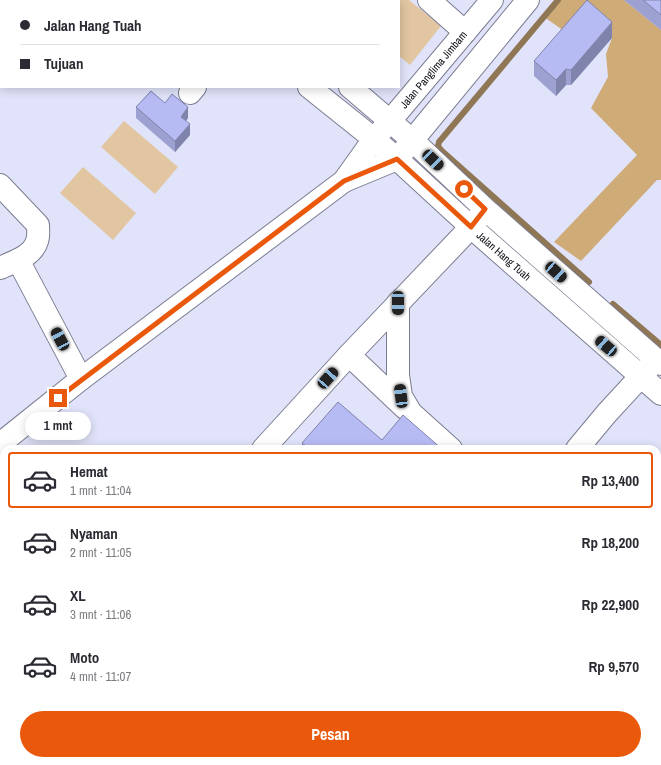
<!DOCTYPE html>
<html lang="id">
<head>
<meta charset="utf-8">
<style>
  body { margin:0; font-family:"Archivo Narrow",sans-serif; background:#f7f7f7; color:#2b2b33; height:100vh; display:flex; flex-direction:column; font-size:15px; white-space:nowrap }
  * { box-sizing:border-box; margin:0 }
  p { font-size:13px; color:#7c7c81 }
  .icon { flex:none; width:22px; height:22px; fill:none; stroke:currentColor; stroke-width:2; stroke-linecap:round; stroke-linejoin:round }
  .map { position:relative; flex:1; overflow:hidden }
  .side { position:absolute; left:0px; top:445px; width:661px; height:320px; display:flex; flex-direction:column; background:#fff; border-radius:12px 12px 0 0; box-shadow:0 2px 10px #0003 }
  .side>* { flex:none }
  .guide { position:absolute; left:0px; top:0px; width:400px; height:88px; box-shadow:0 2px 10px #0003; display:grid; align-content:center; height:88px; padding:0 20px; background:#fff }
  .end { position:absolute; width:18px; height:18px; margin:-9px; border:5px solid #ea580c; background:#fff; box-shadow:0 0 0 2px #fff }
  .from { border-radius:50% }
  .bubble { position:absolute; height:28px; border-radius:14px; background:#fff; box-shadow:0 2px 10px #0003; font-size:13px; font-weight:800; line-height:28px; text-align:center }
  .car { position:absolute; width:12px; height:24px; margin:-12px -6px; border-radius:5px; box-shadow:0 0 3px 1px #0007; background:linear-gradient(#222 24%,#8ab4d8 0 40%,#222 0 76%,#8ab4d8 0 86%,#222 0) }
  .guide b { display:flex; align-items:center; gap:14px; height:38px; font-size:15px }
  .guide b+b { border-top:1px solid #e1e1e2 }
  .guide i { width:10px; height:10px; background:#2b2b33 }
  ul { padding:7px 0 0; list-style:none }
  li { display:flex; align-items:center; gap:12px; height:56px; margin:0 8px 6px; padding:0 12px; border:2px solid transparent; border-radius:4px }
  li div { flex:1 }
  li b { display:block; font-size:15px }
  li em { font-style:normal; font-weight:800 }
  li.current { border-color:#ea580c }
  li>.icon { width:36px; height:36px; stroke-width:1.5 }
  .button { display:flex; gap:8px; margin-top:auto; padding:8px 20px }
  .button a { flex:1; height:46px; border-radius:24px; background:#ea580c; color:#fff; font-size:16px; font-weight:800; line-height:46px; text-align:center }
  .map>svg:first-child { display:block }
  .green { fill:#e1c6a1 }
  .forest { fill:#cfab78 }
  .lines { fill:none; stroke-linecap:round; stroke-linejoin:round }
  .stream { stroke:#8f7655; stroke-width:6 }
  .minor-casing { stroke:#7b7c91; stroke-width:24 }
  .major-casing { stroke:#7b7c91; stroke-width:24 }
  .minor { stroke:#fff; stroke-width:22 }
  .major { stroke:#fff; stroke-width:22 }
  .wall { fill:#9da1d2 }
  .shaded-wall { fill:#8083ab }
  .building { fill:#b7bbf4; stroke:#8083ab }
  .route { stroke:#ea580c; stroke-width:5 }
  .labels { text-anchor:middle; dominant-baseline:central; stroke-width:4; stroke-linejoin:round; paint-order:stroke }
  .street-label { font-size:11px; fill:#0f1017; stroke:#f1f2fb }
</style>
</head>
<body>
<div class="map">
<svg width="661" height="765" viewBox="0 0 661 765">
  <rect width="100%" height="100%" fill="#e1e3fa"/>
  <g class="green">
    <polygon points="337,0 409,0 441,26 410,65 399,56 399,1 336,1"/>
    <polygon points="124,121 178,167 155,194 101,147"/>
    <polygon points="83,167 136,213 113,240 60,193"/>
    <polygon points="661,676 661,765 552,765 557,761 657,761 657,679"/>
  </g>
  <polygon class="forest" points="558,0 624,0 661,30 661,180 657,180 581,261 554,242 637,155 591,108 608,77 606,54 612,38 570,35 544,17"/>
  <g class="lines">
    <g class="stream">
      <polyline points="282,0 283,1"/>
      <polyline points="558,0 439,142 438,146 442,151 589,282"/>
      <polyline points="613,304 661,345"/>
      <polyline points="657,679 661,676"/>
      <polyline points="552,765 557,761"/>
    </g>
    <defs>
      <g id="minor">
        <polyline points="429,0 465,32"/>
        <polyline points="190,93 195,87"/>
        <path id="s1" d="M344,181L374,139L390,121L492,0"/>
        <path d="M0,185L38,225C38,230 39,236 37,241C33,256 13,262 0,268"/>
        <polyline points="18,260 81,379"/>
        <polyline points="398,303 398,375 401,396 411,413 451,449"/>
        <polyline points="349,355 405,408"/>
        <polyline points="0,444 81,379 344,181 397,159 528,0"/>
        <polyline points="263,449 349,355 471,227 483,212"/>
        <polyline points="577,449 607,413 654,362"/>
        <polyline points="0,507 4,513"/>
      </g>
      <g id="major">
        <polyline points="204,0 205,1"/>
        <polyline points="249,0 251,1"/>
        <path id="s2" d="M309,87L374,139L397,159L471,227L661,394"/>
        <polyline points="350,87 412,140 485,209 661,364"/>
      </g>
    </defs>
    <use href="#minor" class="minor-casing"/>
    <use href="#major" class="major-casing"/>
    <use href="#minor" class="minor"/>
    <use href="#major" class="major"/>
  </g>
  <g class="wall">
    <polygon points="624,0 661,0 661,30"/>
    <polygon points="612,38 571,85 566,85 556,96 534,76 534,61"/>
    <polygon points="165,103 188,118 186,121 190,135 175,152 136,118 136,107"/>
    <polygon points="382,440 442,449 302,449 302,443"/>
  </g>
  <g class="shaded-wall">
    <polygon points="612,22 612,38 571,85 571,70"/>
    <polygon points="1,58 1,78 0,79 0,59"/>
    <polygon points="566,69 566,85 556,96 556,80"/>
    <polygon points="188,107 188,118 181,127 181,117"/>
    <polygon points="190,124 190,135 175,152 175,141"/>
  </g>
  <g class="building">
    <polygon points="0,0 47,0 48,1 1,1 1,58 0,59"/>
    <polygon points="587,0 612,22 571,70 566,69 556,80 534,61"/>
    <polygon points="643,0 661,0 661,15"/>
    <polygon points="151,91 165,103 172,94 188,107 181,117 190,124 175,141 136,107"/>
    <polygon points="338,402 382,440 403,415 442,449 309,449 302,443"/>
  </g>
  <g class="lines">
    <polyline class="route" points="58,398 344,181 397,159 471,227 485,209 464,189"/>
  </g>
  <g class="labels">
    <g class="street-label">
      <text stroke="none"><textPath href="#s1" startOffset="143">Jalan Panglima Jimbam</textPath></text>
      <text stroke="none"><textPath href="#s2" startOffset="258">Jalan Hang Tuah</textPath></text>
    </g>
  </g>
</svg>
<i class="end from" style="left:464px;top:189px"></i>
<i class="end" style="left:58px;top:398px"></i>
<div class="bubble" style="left:25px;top:412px;width:66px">1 mnt</div>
<i class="car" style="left:433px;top:160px;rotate:134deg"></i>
<i class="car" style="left:556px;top:272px;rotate:132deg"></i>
<i class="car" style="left:398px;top:303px;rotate:180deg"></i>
<i class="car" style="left:60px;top:339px;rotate:332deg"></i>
<i class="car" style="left:606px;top:346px;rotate:311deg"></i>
<i class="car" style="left:328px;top:378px;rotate:42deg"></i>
<i class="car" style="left:401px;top:396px;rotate:353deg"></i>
<div class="guide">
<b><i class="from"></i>Jalan Hang Tuah</b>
<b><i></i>Tujuan</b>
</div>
<section class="side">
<ul>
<li class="current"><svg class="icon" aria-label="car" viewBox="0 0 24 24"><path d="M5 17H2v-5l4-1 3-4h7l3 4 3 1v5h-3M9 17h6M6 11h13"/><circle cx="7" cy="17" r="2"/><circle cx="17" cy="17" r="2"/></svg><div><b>Hemat</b><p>1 mnt · 11:04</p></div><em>Rp 13,400</em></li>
<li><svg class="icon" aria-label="car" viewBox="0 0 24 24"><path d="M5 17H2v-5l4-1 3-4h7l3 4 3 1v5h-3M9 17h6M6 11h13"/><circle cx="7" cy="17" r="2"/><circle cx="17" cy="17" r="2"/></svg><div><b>Nyaman</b><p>2 mnt · 11:05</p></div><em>Rp 18,200</em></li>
<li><svg class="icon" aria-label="car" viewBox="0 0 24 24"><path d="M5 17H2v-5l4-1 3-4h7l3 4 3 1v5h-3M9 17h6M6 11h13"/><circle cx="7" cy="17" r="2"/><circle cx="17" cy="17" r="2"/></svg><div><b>XL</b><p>3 mnt · 11:06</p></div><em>Rp 22,900</em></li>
<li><svg class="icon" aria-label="car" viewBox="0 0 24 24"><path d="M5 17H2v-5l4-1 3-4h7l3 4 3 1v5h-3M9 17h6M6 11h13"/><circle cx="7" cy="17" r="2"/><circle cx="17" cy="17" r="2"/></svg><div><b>Moto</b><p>4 mnt · 11:07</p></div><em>Rp 9,570</em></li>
</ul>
<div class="button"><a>Pesan</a></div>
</section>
</div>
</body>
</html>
